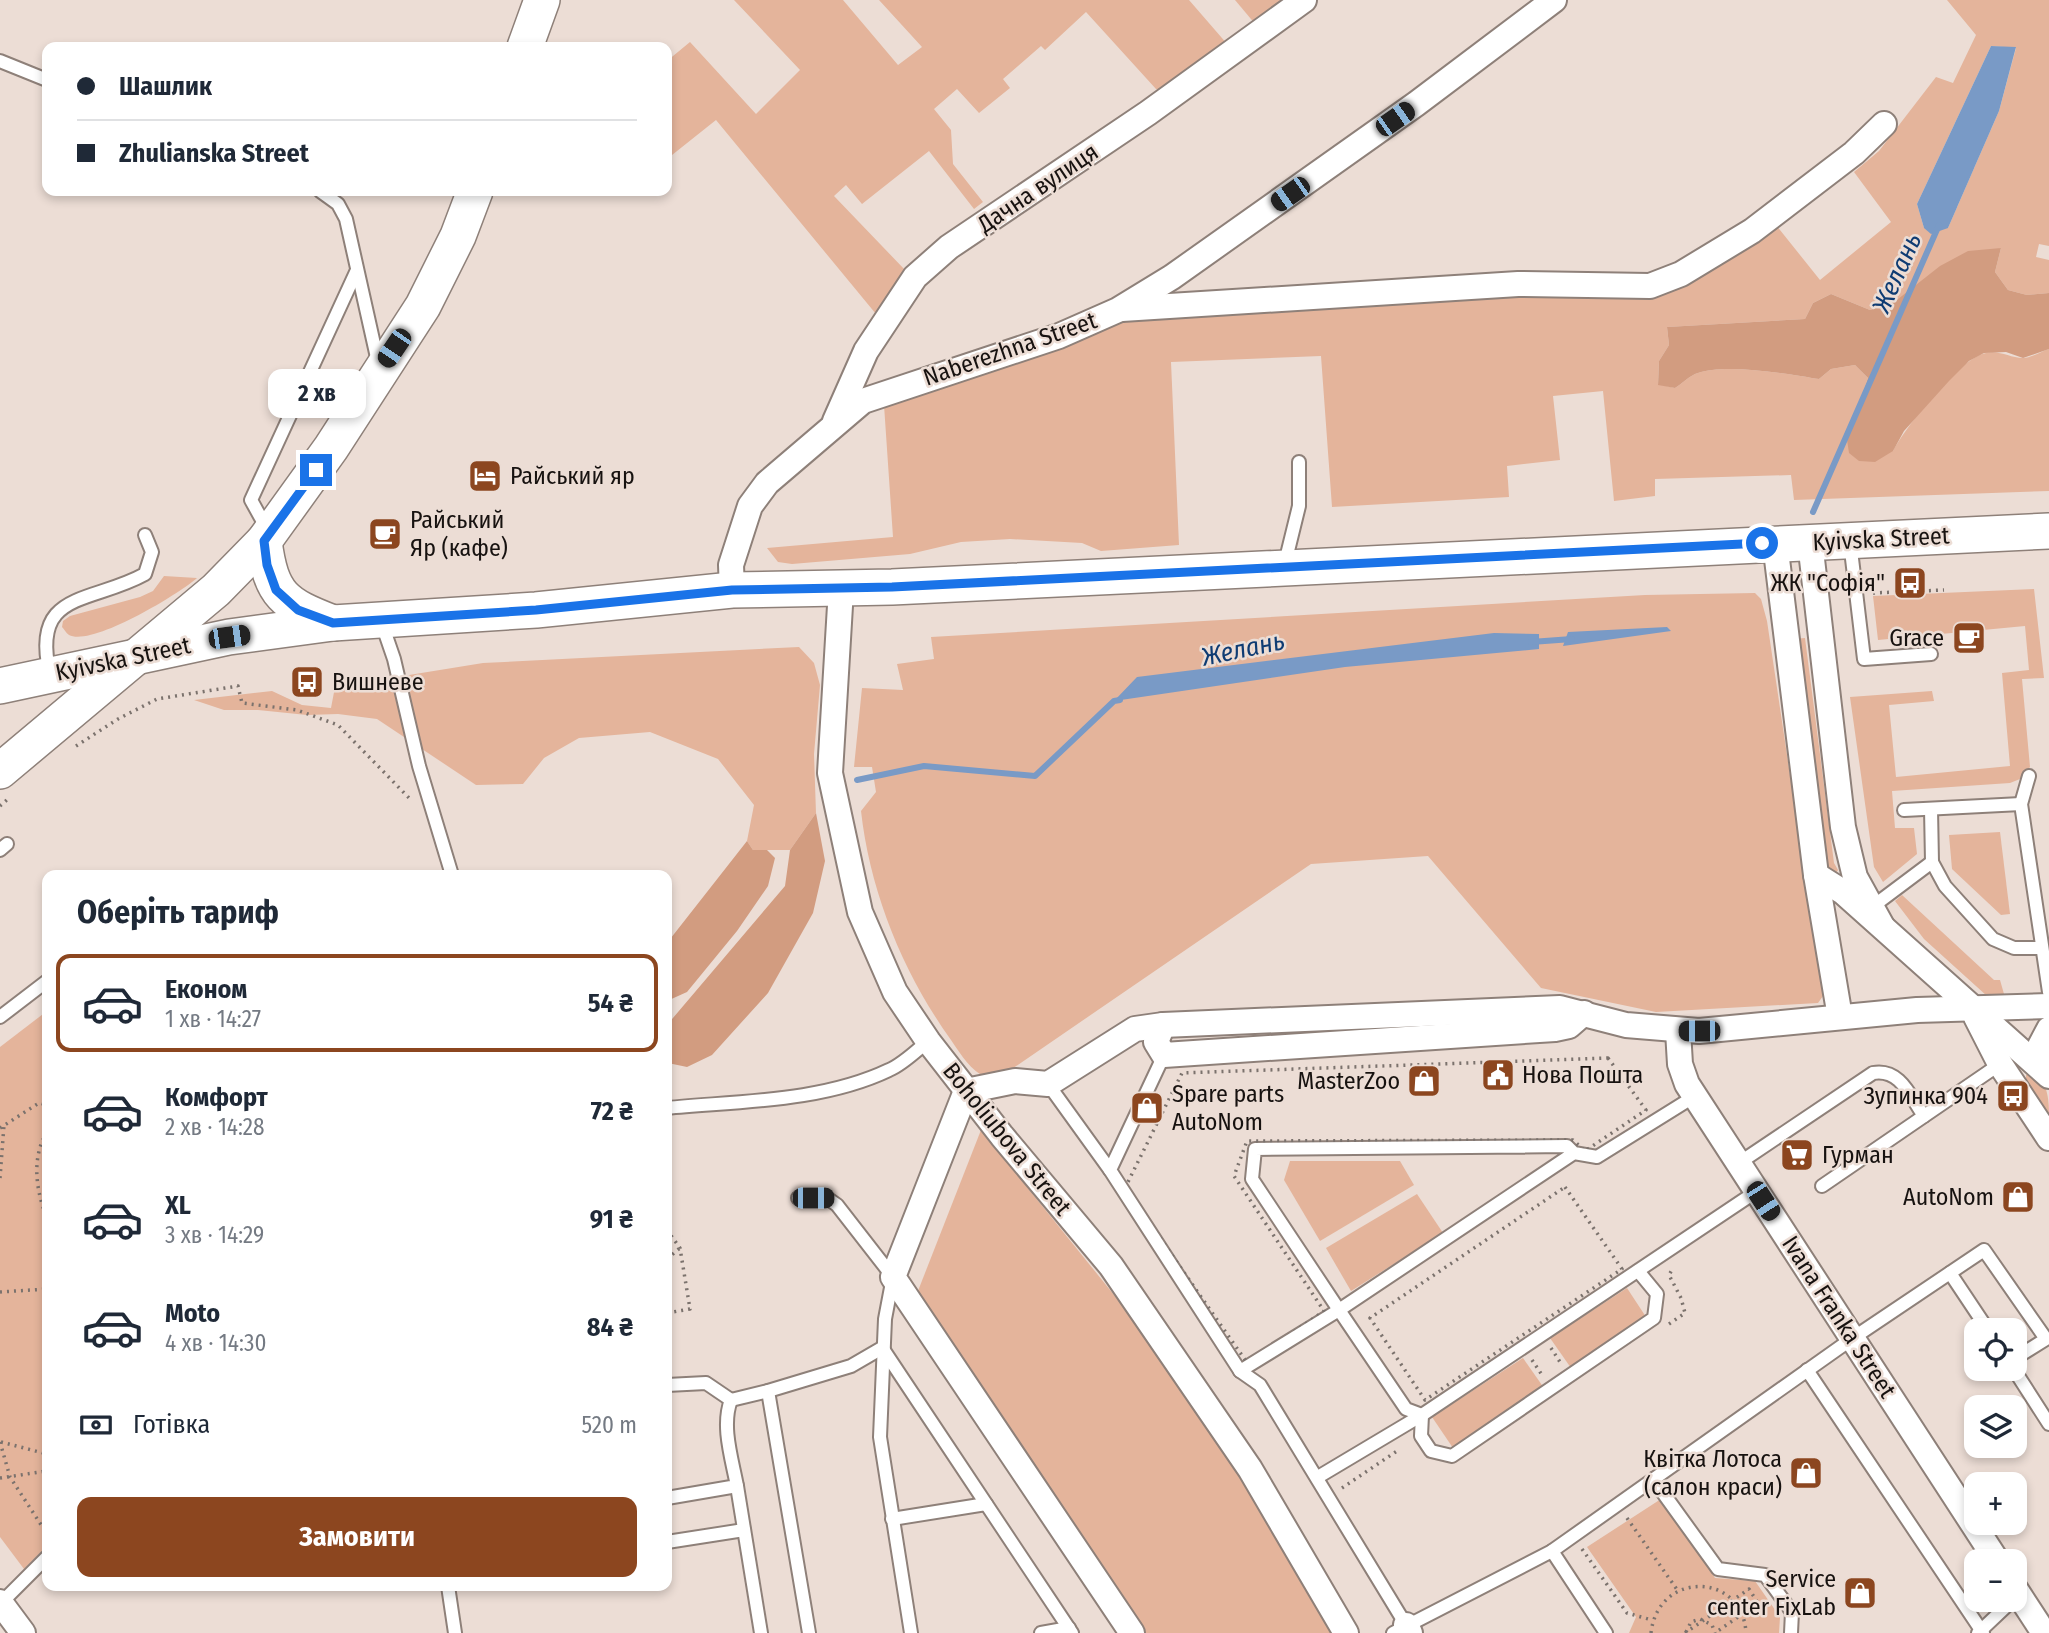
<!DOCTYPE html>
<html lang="uk">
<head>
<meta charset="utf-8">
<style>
  body { margin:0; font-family:"Fira Sans Condensed",sans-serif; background:#f6f6f7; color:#1f2937; height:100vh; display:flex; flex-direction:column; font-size:26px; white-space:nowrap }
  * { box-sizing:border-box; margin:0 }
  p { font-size:23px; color:#747a83 }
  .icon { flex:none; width:38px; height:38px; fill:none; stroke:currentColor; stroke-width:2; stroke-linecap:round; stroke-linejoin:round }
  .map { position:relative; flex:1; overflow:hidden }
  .side { position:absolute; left:42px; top:870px; width:630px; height:721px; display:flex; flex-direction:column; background:#fff; border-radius:14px; box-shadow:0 4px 10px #0003 }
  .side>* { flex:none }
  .top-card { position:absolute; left:42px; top:42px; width:630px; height:154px; border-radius:14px; box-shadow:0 4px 10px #0003; display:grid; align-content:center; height:154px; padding:0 35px; background:#fff }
  .tools { position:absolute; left:1964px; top:1318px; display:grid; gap:14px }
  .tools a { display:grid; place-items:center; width:63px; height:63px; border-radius:14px; background:#fff; box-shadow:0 4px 10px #0003; font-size:35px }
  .end { position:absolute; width:32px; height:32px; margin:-16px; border:9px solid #1a73e8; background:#fff; box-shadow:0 0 0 4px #fff }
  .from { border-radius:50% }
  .bubble { position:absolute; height:49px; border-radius:14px; background:#fff; box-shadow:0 4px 10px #0003; font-size:23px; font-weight:700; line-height:49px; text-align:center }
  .car { position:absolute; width:21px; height:42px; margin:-21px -10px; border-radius:9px; box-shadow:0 0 5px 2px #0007; background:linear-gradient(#222 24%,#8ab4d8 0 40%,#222 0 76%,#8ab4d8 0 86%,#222 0) }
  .top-card b { display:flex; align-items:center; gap:24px; height:66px; font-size:26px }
  .top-card b+b { border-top:2px solid #e0e1e3 }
  .top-card i { width:18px; height:18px; background:#1f2937 }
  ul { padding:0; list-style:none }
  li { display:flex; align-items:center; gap:21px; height:98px; margin:0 14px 10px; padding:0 21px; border:4px solid transparent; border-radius:14px }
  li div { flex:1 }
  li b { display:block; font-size:26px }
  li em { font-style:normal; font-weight:700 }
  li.on { border-color:#8c461f }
  li>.icon { width:63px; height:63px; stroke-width:1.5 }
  h2 { padding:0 35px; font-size:32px; line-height:84px }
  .pay { display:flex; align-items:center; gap:18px; height:77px; padding:0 35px; font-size:26px }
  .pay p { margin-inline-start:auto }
  .cta { display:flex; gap:14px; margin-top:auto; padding:14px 35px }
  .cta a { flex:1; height:80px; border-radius:14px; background:#8c461f; color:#fff; font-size:28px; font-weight:700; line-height:80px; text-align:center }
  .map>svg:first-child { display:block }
  .green { fill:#e4b49b; fill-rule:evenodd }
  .forest { fill:#d29c80 }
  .water { fill:#799ac6 }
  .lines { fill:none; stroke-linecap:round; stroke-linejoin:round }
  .stream { stroke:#799ac6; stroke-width:6 }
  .lane-casing { stroke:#8e8079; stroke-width:16 }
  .street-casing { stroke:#8e8079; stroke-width:28 }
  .secondary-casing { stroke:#8e8079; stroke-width:38 }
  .path { stroke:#7b726d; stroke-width:3.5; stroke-dasharray:2 5; stroke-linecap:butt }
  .lane { stroke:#fff; stroke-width:12 }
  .street { stroke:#fff; stroke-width:24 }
  .secondary { stroke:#fff; stroke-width:35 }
  .route { stroke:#1a73e8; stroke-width:9 }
  .labels { text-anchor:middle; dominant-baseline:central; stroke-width:5; stroke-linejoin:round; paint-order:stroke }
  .street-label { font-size:24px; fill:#171210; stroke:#ecddd5 }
  .poi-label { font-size:24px; fill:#171210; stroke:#ecddd5; text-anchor:end }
  .water-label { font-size:26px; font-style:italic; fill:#0f3c73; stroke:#ecddd5 }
</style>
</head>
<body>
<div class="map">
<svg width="2049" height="1633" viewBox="0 0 2049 1633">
  <rect width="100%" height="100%" fill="#ecddd5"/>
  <g class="green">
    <polygon points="734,0 843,0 898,65 922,47 879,0 1189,0 1228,45 1162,91 1156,89 1086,12 1045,50 1041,46 1003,79 1010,88 979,113 957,89 934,109 951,130 953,164 983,202 974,209 929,151 862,204 846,185 834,196 906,271 876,314 716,120 667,159 667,61 690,42 756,114 800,70"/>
    <polygon points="1235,0 1286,0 1256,25"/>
    <path d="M1947,0H2049V246L2039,244L2036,257L2049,260V293L2027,295L2008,290L1995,272L2001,248L1914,289L1893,303L1870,310L1831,294L1813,303L1805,319L1667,327L1669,345L1659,361L1658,384L1675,388C1682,384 1690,375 1698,373C1725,363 1790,374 1819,379L1831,369L1855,365L1868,378L1847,439L1893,451C1907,426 1957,359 1986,353C2000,350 2010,358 2023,358C2031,358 2042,351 2049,349V491L1794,500L1791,475L1655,479V496L1614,501L1603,391L1553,396L1560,460L1507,466L1509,497L1332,507L1321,356L1171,362L1179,545L1101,551L1082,543L1010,539L961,542L910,554L792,564L778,562L767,548L893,537L884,405L1061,347L1123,321L1518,295H1644L1776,225L1820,280L1891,222L1854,172L1879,151L1936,77L1953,83L1976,35ZM1991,46L2016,48L1999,111L1948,228H1924L1917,204Z"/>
    <path d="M164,576L197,578C179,594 92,647 69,635C66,633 64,629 62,627L63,621L70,616L140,597L153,591Z"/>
    <polygon points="2034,589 2044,678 2022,679 2030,767 2020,779 2010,783 1892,791 1895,828 1914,828 1917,854 1883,882 1874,867 1850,697 1932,691 1934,701 1889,705 1896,777 2010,766 2002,673 2029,670 2025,626 1878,640 1873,596"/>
    <path d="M1755,593L1761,599L1767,621L1823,996L1818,1003L1656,1012L1541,988L1428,856L1311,864L1006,1073L987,1078C970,1070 962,1056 951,1040C903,973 870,892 861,811L876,792L872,767H854L862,688L903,690L897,664L934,659L931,637L1645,595Z"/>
    <polygon points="1805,638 1834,863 1838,870 1835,875 1827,873 1793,639"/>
    <polygon points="799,647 814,663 820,685 814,754 816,813 790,850 753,850 747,841 754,805 718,759 650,732 579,738 544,758 523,784 476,785 377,719 338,714 307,715 258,710 224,710 194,700 272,691 302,705 331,708 335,687 483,663"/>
    <polygon points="2000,832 2010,914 2001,915 1952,869 1949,835"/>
    <polygon points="1902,895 1994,980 2000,980 2004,994 1987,996 1924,939 1895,901"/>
    <polygon points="47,1011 47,1546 24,1569 0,1537 0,1047"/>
    <path d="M2033,1073C2049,1082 2049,1102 2049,1120L2026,1086V1075Z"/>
    <polygon points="981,1130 1127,1311 1240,1476 1331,1633 1145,1633 916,1296"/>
    <polygon points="1290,1161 1400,1161 1414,1185 1320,1241 1284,1180"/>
    <polygon points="1417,1194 1443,1233 1351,1291 1326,1248"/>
    <polygon points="1627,1288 1646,1317 1571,1368 1550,1338"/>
    <polygon points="1523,1358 1544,1388 1453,1448 1432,1417"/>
    <polygon points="1661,1499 1715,1578 1755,1581 1780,1617 1779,1633 1629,1633 1636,1617 1587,1547"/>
  </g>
  <g class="forest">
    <path d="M2001,248L1995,272L2008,290L2027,295L2049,293V349L2023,358L2006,352L1984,353L1969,361L1949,381L1904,431L1893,451L1875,462L1859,461L1849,453L1847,440L1868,378L1855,365L1831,369L1819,379C1790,374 1725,363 1698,373C1690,375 1682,384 1675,388L1658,385L1659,361L1669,345L1667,327L1805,319L1813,303L1831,294L1870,310L1893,303L1940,266L1968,251Z"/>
    <polygon points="816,813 825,861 813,913 768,993 712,1055 687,1067 668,1063 667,1025 785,886 790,850"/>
    <polygon points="747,841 753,850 767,850 775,858 768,886 737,931 687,992 667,1001 667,943"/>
  </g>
  <g class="water">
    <polygon points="1991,46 2016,47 1999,111 1948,228 1931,234 1924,228 1917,204"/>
    <polygon points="1667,627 1671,631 1563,646 1568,632"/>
    <polygon points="1494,633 1539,634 1539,649 1345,667 1114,701 1137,677"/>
  </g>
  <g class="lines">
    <g class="stream">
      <polyline points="1813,512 1939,225"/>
      <polyline points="1531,642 1572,639"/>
      <polyline points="857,780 924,766 1035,776 1114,701 1120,700"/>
    </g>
    <defs>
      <g id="lane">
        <polyline points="0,61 47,80"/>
        <polyline points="320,191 338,204 346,219 378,362"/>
        <polyline points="267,529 251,500 357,270"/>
        <polyline points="1850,542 1864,659 1931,654"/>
        <polyline points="1284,567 1299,506 1299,462"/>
        <polyline points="382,624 394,659 419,766 452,875"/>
        <path d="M50,674C30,590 91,604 145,574L152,552L145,535"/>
        <polyline points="2029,776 2021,804 2049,992"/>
        <polyline points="1931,809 1932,862 1945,886 1993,939 2014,948 2042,948"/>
        <polyline points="1904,810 2021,804"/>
        <polyline points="0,850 7,844"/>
        <polyline points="1872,907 1932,862"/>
        <polyline points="0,1017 47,981"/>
        <polyline points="1164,1055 1110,1170 1240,1371 1260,1385 1406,1625"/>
        <polyline points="1048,1084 1110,1170"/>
        <path d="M667,1108C739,1101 822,1102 889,1070C903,1064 916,1051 928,1041"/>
        <polyline points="1574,1153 1339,1310 1252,1179 1255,1149 1567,1146 1574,1153 1597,1157 1695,1096"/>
        <path d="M1739,1163L1873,1073C1900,1068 1910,1096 1924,1116"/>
        <polyline points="1822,1186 2000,1064"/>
        <polyline points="798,1198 827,1198 837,1205 893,1277 885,1319 880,1437 911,1633"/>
        <polyline points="1950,1273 1988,1330"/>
        <polyline points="883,1349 1072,1633"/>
        <polyline points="2013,1368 2049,1424"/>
        <polyline points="1807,1370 1983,1633"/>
        <polyline points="1240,1371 1339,1310 1406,1409 1422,1415"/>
        <polyline points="667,1385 706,1383 731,1400"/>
        <polyline points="1422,1415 1421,1436 1431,1451 1452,1456 1654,1318 1657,1294 1638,1271"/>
        <polyline points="1318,1477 1422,1415 1757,1191"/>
        <polyline points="1653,1479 1718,1569 1765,1575 1792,1612 1791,1633"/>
        <polyline points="737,1486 761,1633"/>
        <path d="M667,1498L737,1486C732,1459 721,1426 731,1400L768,1391"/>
        <polyline points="892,1519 986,1504"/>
        <polyline points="667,1542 744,1530"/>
        <polyline points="1552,1551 1606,1633"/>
        <polyline points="448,1586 455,1633"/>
        <polyline points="1,1603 47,1557"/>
        <polyline points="809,1633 768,1391 851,1366 882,1348"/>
        <polyline points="1041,1633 1069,1628"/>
        <polyline points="1393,1633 1552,1551 1853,1338 1984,1250 2046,1339 2014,1359"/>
        <polyline points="1978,1633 2013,1600"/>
      </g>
      <g id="street">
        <polyline points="1122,309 1518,284 1650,286 1681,274 1752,231 1854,153 1884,124"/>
        <polyline points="835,421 866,351 915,277 949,247 1148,113 1304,0"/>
        <polyline points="1810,542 1843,827 1855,877 1882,926"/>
        <polyline points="1775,543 1816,875 1840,1017"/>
        <polyline points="841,589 830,773 860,912 895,992 928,1041 1002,1136 1111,1266 1250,1469 1346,1633"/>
        <polyline points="732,590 731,565 750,506 767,483 863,401 1059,336 1118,310 1172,277 1416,104 1554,0"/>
        <polyline points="1816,875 1843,892 2049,1076"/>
        <polyline points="1976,1017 2000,1064 2049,1138"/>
        <polyline points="1163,1025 1156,1042 1164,1055 1555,1029 1569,1026 1584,1013"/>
        <polyline points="1678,1031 1680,1064 1687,1084 1997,1561"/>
        <polyline points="2044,1068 2040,1046 2049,1029"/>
        <polyline points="966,1091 1015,1081 1048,1084 1135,1029 1163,1025 1560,1008 1626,1025 1699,1031 1917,1010 2049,1006"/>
        <polyline points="966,1091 893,1277 1132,1633"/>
        <polyline points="2014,1587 2044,1633"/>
        <polyline points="0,1602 23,1633"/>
        <polyline points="1406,1625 1410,1633"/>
      </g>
      <g id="secondary">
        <polyline points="525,47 542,0"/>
        <path d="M264,541C271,596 284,604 333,623"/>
        <polyline points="0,686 229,637 333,623 536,610 732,590 892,587 2049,531"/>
        <polyline points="0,771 216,590 264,541 331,448 423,306 458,236 475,191"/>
      </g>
    </defs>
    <use href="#lane" class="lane-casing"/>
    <use href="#street" class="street-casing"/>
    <use href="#secondary" class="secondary-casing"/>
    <g class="path">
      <polyline points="1873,593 1944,590"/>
      <polyline points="76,746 118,719 157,699 238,686 242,703 297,710 338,725 411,800"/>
      <polyline points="0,806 9,798"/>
      <polygon points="1608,1058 1646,1110 1585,1151 1573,1140 1247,1141 1234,1176 1324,1311 1248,1364 1125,1188 1182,1073"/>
      <polyline points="0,1128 39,1103 47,1105"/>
      <path d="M47,1132C31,1158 36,1191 47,1218"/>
      <polyline points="0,1178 4,1125"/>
      <polygon points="1565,1187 1622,1269 1425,1400 1370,1318"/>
      <polyline points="667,1230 680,1248 690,1309 667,1313"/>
      <polyline points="667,1259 680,1248"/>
      <polyline points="0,1292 47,1289"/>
      <polyline points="1669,1324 1685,1313 1681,1298 1669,1275 1673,1268"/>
      <polyline points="1551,1348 1560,1362"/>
      <polyline points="1532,1360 1542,1375"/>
      <polyline points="0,1442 10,1477 47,1534"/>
      <polyline points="1,1442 47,1454"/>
      <polyline points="0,1478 47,1471"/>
      <polyline points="1342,1488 1397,1451"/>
      <polyline points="1627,1518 1678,1591"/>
      <polyline points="1582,1549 1627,1613 1652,1620"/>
      <polyline points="1686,1632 1691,1622 1700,1619 1712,1625 1715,1633"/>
      <path d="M1651,1633C1658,1570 1743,1572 1746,1633"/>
      <polyline points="1685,1633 1749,1589 1758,1603 1715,1633"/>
    </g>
    <use href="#lane" class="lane"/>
    <use href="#street" class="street"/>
    <use href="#secondary" class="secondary"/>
  </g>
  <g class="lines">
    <polyline class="route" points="316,470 264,541 267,565 276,590 298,610 333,623 536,610 732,590 892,587 1762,543"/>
  </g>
  <defs>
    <symbol id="hotel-square" viewBox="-11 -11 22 22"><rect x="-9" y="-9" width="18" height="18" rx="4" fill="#8c461f" stroke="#ecddd5"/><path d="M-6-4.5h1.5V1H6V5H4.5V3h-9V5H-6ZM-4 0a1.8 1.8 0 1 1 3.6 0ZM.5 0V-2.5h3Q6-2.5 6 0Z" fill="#fff"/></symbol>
    <symbol id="cafe-square" viewBox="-11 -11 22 22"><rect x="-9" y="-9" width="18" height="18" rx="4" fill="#8c461f" stroke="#ecddd5"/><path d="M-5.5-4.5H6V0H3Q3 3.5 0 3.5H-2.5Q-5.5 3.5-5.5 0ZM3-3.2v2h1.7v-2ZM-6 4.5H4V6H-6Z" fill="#fff"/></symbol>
    <symbol id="bus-square" viewBox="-11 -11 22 22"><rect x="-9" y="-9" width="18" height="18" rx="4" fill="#8c461f" stroke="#ecddd5"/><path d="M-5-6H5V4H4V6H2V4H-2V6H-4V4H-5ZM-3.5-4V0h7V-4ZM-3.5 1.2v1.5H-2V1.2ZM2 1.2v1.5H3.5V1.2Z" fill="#fff"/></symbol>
    <symbol id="civic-square" viewBox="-11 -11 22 22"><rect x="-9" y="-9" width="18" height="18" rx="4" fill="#8c461f" stroke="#ecddd5"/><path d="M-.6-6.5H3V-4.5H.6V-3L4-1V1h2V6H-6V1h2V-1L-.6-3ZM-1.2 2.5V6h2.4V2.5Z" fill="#fff"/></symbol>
    <symbol id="shop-square" viewBox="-11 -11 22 22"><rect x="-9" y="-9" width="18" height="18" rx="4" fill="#8c461f" stroke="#ecddd5"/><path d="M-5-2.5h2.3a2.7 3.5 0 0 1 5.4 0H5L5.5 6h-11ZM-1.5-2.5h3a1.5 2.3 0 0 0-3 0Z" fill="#fff"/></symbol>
    <symbol id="supermarket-square" viewBox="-11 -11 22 22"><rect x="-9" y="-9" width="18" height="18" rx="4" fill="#8c461f" stroke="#ecddd5"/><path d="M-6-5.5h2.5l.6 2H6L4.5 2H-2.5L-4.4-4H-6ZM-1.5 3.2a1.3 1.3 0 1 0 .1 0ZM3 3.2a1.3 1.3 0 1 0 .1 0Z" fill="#fff"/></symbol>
  </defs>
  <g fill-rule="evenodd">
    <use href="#hotel-square" x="466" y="457" width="38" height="38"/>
    <use href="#cafe-square" x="366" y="515" width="38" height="38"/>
    <use href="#bus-square" x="1891" y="564" width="38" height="38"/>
    <use href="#cafe-square" x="1950" y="619" width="38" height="38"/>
    <use href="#bus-square" x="288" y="663" width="38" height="38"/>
    <use href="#civic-square" x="1479" y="1056" width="38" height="38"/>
    <use href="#shop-square" x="1405" y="1062" width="38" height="38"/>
    <use href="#bus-square" x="1994" y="1077" width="38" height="38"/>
    <use href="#shop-square" x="1128" y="1089" width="38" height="38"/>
    <use href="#supermarket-square" x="1778" y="1136" width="38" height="38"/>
    <use href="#shop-square" x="1999" y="1178" width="38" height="38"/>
    <use href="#shop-square" x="1787" y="1454" width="38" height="38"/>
    <use href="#shop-square" x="1841" y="1574" width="38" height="38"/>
  </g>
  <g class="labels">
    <g class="street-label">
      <text transform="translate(1038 188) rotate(-34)">Дачна вулиця</text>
      <text transform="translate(1010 349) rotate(-19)">Naberezhna Street</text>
      <text transform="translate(1881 539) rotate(-3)">Kyivska Street</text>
      <text transform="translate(123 659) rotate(-12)">Kyivska Street</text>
      <text transform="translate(1007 1139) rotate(51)">Boholiubova Street</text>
      <text transform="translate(1839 1317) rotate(57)">Ivana Franka Street</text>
    </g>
    <g class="poi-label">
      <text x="510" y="476" text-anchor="start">Райський яр</text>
      <text x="410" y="520" text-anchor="start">Райський<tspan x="410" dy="28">Яр (кафе)</tspan></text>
      <text x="1885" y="583">ЖК "Софія"</text>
      <text x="1944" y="638">Grace</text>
      <text x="332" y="682" text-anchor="start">Вишневе</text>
      <text x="1522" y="1075" text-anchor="start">Нова Пошта</text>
      <text x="1400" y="1081">MasterZoo</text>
      <text x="1172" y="1094" text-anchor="start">Spare parts<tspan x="1172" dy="28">AutoNom</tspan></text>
      <text x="1988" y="1096">Зупинка 904</text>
      <text x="1822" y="1155" text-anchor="start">Гурман</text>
      <text x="1994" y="1197">AutoNom</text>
      <text x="1782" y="1459">Квітка Лотоса<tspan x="1782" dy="28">(салон краси)</tspan></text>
      <text x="1836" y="1579">Service<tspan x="1836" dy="28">center FixLab</tspan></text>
    </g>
    <g class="water-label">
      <text transform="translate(1897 273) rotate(-66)">Желань</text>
      <text transform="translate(1243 649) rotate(-12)">Желань</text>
    </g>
  </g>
</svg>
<div class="tools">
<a><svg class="icon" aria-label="locate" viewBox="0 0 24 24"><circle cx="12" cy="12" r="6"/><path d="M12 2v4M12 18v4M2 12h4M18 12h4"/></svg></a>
<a><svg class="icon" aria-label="layers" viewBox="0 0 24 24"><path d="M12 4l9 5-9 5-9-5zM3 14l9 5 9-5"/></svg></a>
<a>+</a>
<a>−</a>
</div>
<i class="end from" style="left:1762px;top:543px"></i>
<i class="end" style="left:316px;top:470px"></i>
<div class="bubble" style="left:268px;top:369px;width:98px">2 хв</div>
<i class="car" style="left:1395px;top:119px;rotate:55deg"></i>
<i class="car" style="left:1290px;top:194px;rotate:235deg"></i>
<i class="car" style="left:394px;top:348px;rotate:214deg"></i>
<i class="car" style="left:229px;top:637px;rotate:82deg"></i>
<i class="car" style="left:1699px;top:1031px;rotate:270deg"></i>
<i class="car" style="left:813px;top:1198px;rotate:90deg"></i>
<i class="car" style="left:1763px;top:1201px;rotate:147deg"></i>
<div class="top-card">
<b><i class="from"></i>Шашлик</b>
<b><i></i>Zhulianska Street</b>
</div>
<section class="side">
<h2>Оберіть тариф</h2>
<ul>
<li class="on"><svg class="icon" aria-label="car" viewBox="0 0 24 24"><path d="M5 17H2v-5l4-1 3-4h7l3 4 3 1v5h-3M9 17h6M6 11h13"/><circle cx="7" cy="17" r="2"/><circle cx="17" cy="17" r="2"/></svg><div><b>Економ</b><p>1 хв · 14:27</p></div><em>54 ₴</em></li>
<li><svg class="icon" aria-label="car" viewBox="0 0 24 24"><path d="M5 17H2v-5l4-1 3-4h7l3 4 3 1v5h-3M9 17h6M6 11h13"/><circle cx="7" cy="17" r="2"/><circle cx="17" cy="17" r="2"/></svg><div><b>Комфорт</b><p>2 хв · 14:28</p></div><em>72 ₴</em></li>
<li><svg class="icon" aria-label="car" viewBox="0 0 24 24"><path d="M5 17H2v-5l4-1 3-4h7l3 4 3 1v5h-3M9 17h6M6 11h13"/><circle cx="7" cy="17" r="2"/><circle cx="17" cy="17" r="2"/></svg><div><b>XL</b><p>3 хв · 14:29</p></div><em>91 ₴</em></li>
<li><svg class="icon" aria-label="car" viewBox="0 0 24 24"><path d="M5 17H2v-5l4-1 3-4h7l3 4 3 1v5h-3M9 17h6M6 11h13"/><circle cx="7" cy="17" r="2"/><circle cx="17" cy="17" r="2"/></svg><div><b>Moto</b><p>4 хв · 14:30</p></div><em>84 ₴</em></li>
</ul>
<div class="pay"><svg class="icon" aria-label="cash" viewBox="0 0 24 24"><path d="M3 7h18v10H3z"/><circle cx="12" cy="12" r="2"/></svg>Готівка<p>520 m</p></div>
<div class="cta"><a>Замовити</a></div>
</section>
</div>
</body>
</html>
